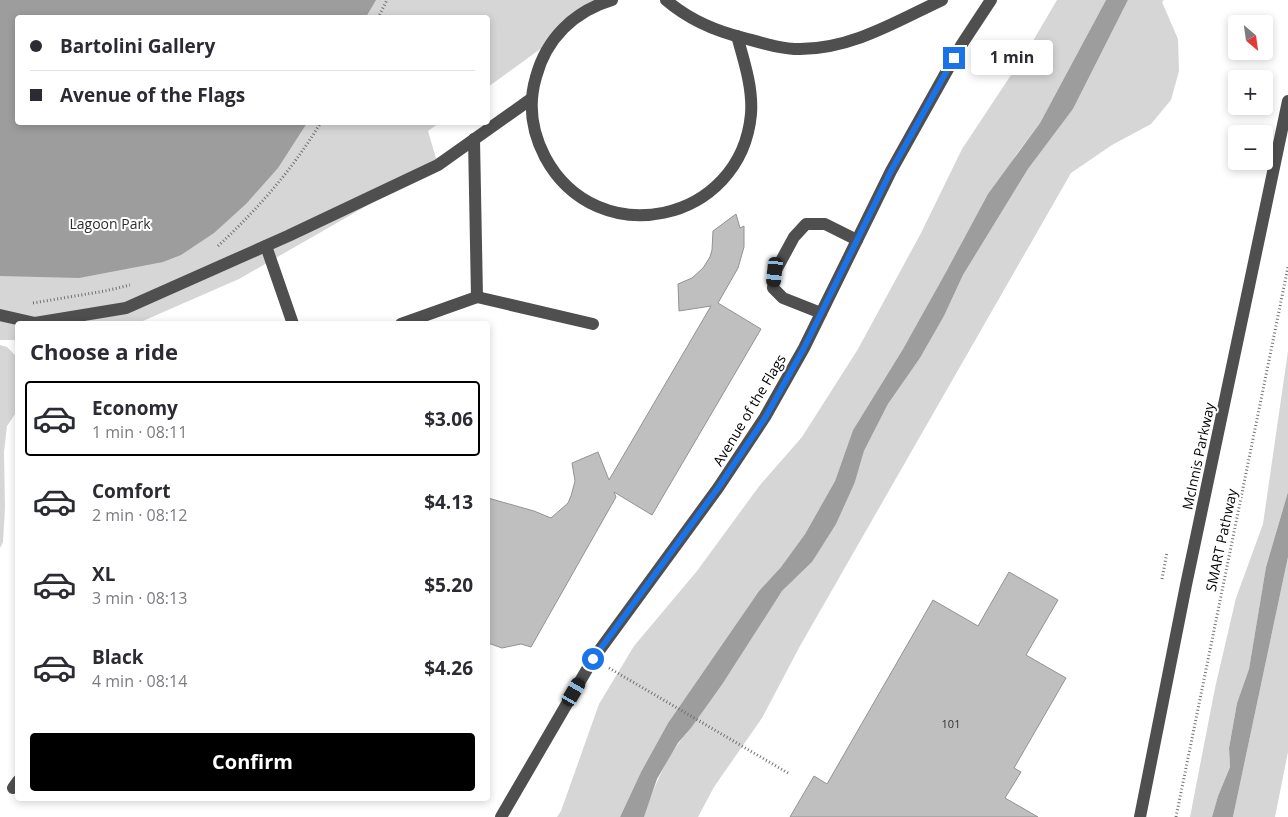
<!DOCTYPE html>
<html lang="en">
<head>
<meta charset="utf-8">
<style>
  body { margin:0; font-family:"Open Sans",sans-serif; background:#f2f2f3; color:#2b2b33; height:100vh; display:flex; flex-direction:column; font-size:19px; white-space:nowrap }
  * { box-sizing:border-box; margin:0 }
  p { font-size:16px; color:#7c7c81 }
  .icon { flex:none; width:28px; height:28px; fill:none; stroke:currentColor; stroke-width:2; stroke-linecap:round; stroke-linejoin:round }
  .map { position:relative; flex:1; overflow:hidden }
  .panel { position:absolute; left:15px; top:321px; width:475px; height:480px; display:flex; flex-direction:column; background:#fff; border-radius:5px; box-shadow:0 2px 8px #0003 }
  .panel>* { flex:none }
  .banner { position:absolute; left:15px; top:15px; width:475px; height:110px; border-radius:5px; box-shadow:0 2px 8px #0003; display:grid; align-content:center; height:110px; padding:0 15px; background:#fff }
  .needle { width:32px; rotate:151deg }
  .controls { position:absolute; left:1228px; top:15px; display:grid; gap:10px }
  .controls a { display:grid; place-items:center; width:45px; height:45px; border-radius:5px; background:#fff; box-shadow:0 2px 8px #0003; font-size:25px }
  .end { position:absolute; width:22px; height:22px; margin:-11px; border:6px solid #1a73e8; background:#fff; box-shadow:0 0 0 2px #fff }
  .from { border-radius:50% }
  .bubble { position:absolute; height:35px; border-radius:5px; background:#fff; box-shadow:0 2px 8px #0003; font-size:16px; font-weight:700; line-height:35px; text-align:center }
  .car { position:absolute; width:15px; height:30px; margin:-15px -8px; border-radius:6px; box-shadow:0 0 4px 1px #0007; background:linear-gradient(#222 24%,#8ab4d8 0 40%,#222 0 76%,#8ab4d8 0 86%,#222 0) }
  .banner b { display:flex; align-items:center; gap:18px; height:48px; font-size:19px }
  .banner b+b { border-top:1px solid #e1e1e2 }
  .banner i { width:12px; height:12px; background:#2b2b33 }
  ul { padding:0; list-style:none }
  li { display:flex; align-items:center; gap:15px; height:75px; margin:0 10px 8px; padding:0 5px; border:2px solid transparent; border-radius:5px }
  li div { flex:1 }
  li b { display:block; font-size:19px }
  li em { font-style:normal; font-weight:700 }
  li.selected { border-color:#000 }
  li>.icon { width:45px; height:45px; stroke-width:1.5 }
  h2 { padding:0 15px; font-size:22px; line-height:60px }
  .action { display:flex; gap:10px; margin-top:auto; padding:10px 15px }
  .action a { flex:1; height:58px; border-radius:5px; background:#000; color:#fff; font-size:20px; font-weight:700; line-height:58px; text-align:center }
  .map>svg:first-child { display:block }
  .green { fill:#d6d6d6 }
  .water { fill:#9d9d9d }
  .building { fill:#bfbfbf; stroke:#939393 }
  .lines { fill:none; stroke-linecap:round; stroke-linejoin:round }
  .path { stroke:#717171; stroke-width:3; stroke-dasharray:1 2.5; stroke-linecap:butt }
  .minor { stroke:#4f4f4f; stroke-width:12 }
  .route { stroke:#1a73e8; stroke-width:6 }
  .labels { text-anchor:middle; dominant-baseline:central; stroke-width:4; stroke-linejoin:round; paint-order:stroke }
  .number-label { font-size:11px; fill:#303030 }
  .park-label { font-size:14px; fill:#2d2d2d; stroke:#fff }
  .street-label { font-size:14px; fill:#000; stroke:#fff }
</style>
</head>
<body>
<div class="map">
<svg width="1288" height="817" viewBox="0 0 1288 817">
  <rect width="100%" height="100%" fill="#fff"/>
  <g class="green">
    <polygon points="0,0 612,0 554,39 488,87 488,18 18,18 18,122 439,123 428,131 438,165 239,279 136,324 18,324 17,340 0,340"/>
    <polygon points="1057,0 1106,0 1040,123 1016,155 903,349 853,430 835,481 805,534 781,567 759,591 668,723 641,772 620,817 557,817 561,811 599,704 634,646 697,571 760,485 802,437 858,349 921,233 962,149 1027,51"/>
    <path d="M1128,0H1164L1162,2L1178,39L1179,71L1171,100L1151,124L1112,145L1071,173L800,646L762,718L714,787L698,817H644C655,783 667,755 691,728L782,591L812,562L855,482L864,451L888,404L920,358L944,316L963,275L1028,169L1073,109Z"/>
    <polygon points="0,345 7,347 18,358 17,411 7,426 4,452 5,508 3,542 0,548"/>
    <polygon points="1288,351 1288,492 1266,567 1249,669 1237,703 1229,748 1230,767 1218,796 1212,817 1190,817 1215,688 1236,598 1263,524"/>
    <polygon points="1288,557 1288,752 1275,817 1233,817"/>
  </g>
  <g class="water">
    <polygon points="0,0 376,0 366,17 18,18 18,122 307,123 278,168 246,204 214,233 181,255 163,262 79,278 0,276"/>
    <polygon points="1106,0 1128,0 1073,109 1028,169 963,275 944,316 920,358 888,404 864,451 855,482 836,524 812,562 782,591 723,683 691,728 678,743 657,779 644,817 620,817 641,772 668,723 759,591 781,567 805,534 835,481 853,430 903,349 945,274 988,194 1040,123"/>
    <polygon points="1288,492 1288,557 1233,817 1212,817 1218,796 1230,767 1229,748 1237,703 1249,669 1266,567"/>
  </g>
  <g class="building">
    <polygon points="736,214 740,228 744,226 744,247 738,268 718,303 761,329 652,515 614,492 616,497 531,647 521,644 502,648 488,643 488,498 534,511 551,518 568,503 571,496 575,481 572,463 598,452 609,480 711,306 679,311 678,284 692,278 703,268 710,257 712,250 713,231"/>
    <polygon points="1009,572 1058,600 1026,655 1066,678 1014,768 1021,772 1005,798 1038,817 790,817 814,776 827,784 933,600 978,626"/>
  </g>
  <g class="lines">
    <g class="path">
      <polyline points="378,18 387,0"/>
      <path d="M218,246C258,209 293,169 321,122"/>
      <polyline points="33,303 105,291 130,285"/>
      <polyline points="1162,579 1167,552"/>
      <polyline points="609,668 788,773"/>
      <polyline points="1176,817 1288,267"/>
    </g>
    <g class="minor">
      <path d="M612,0C574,11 546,39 536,77C528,104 532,132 545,157C597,254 741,223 751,114C753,88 744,61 737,36"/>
      <path d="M666,0C688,19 715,31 744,38C762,43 781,49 800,49C852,49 897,21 942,0"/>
      <polyline points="266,246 293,324"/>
      <polyline points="477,297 593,324"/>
      <polyline points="821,313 783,298 773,288 775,272 794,237 806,224 825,224 857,240"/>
      <polyline points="0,315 35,323 126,308 288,236 438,165 531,99"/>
      <polyline points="401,324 477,297 474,139"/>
      <polyline points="13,788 18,781"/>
      <polyline points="501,817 593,659 718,488 765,417 804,348 891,171 962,44 991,0"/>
      <polyline points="1140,817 1186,585 1288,101"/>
    </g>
  </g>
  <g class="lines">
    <polyline class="route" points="593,659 718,488 765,418 804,348 891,171 954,58"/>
  </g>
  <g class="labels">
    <g class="number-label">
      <text x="951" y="723">101</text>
    </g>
    <g class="park-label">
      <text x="110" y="223">Lagoon Park</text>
    </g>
    <g class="street-label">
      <text transform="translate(749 410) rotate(-59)">Avenue of the Flags</text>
      <text transform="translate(1198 456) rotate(-78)">McInnis Parkway</text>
      <text transform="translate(1221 540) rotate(-78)">SMART Pathway</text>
    </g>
  </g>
</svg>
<div class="controls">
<a><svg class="needle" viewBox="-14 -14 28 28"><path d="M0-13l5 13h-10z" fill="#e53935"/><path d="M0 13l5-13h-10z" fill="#7c7c81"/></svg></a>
<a>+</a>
<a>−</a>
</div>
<i class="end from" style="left:593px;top:659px"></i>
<i class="end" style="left:954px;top:58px"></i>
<div class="bubble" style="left:971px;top:40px;width:82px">1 min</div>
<i class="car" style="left:775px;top:272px;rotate:186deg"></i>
<i class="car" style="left:574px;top:692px;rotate:30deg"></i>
<div class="banner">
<b><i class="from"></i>Bartolini Gallery</b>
<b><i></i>Avenue of the Flags</b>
</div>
<section class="panel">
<h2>Choose a ride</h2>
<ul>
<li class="selected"><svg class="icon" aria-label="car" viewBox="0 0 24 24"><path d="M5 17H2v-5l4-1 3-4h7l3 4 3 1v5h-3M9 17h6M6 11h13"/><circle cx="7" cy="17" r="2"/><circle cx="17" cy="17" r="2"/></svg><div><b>Economy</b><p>1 min · 08:11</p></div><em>$3.06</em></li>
<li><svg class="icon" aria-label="car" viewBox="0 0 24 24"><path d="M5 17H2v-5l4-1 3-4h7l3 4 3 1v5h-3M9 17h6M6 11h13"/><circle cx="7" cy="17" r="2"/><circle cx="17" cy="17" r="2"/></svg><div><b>Comfort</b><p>2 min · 08:12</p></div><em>$4.13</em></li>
<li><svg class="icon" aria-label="car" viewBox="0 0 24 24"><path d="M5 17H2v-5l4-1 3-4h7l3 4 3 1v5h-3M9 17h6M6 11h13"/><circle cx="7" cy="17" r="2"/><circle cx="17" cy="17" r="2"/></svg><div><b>XL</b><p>3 min · 08:13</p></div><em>$5.20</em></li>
<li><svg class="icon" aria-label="car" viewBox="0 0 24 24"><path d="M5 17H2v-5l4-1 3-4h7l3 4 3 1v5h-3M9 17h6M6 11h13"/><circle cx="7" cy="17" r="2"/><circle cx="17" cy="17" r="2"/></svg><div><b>Black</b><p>4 min · 08:14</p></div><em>$4.26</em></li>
</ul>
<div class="action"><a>Confirm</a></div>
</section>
</div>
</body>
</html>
